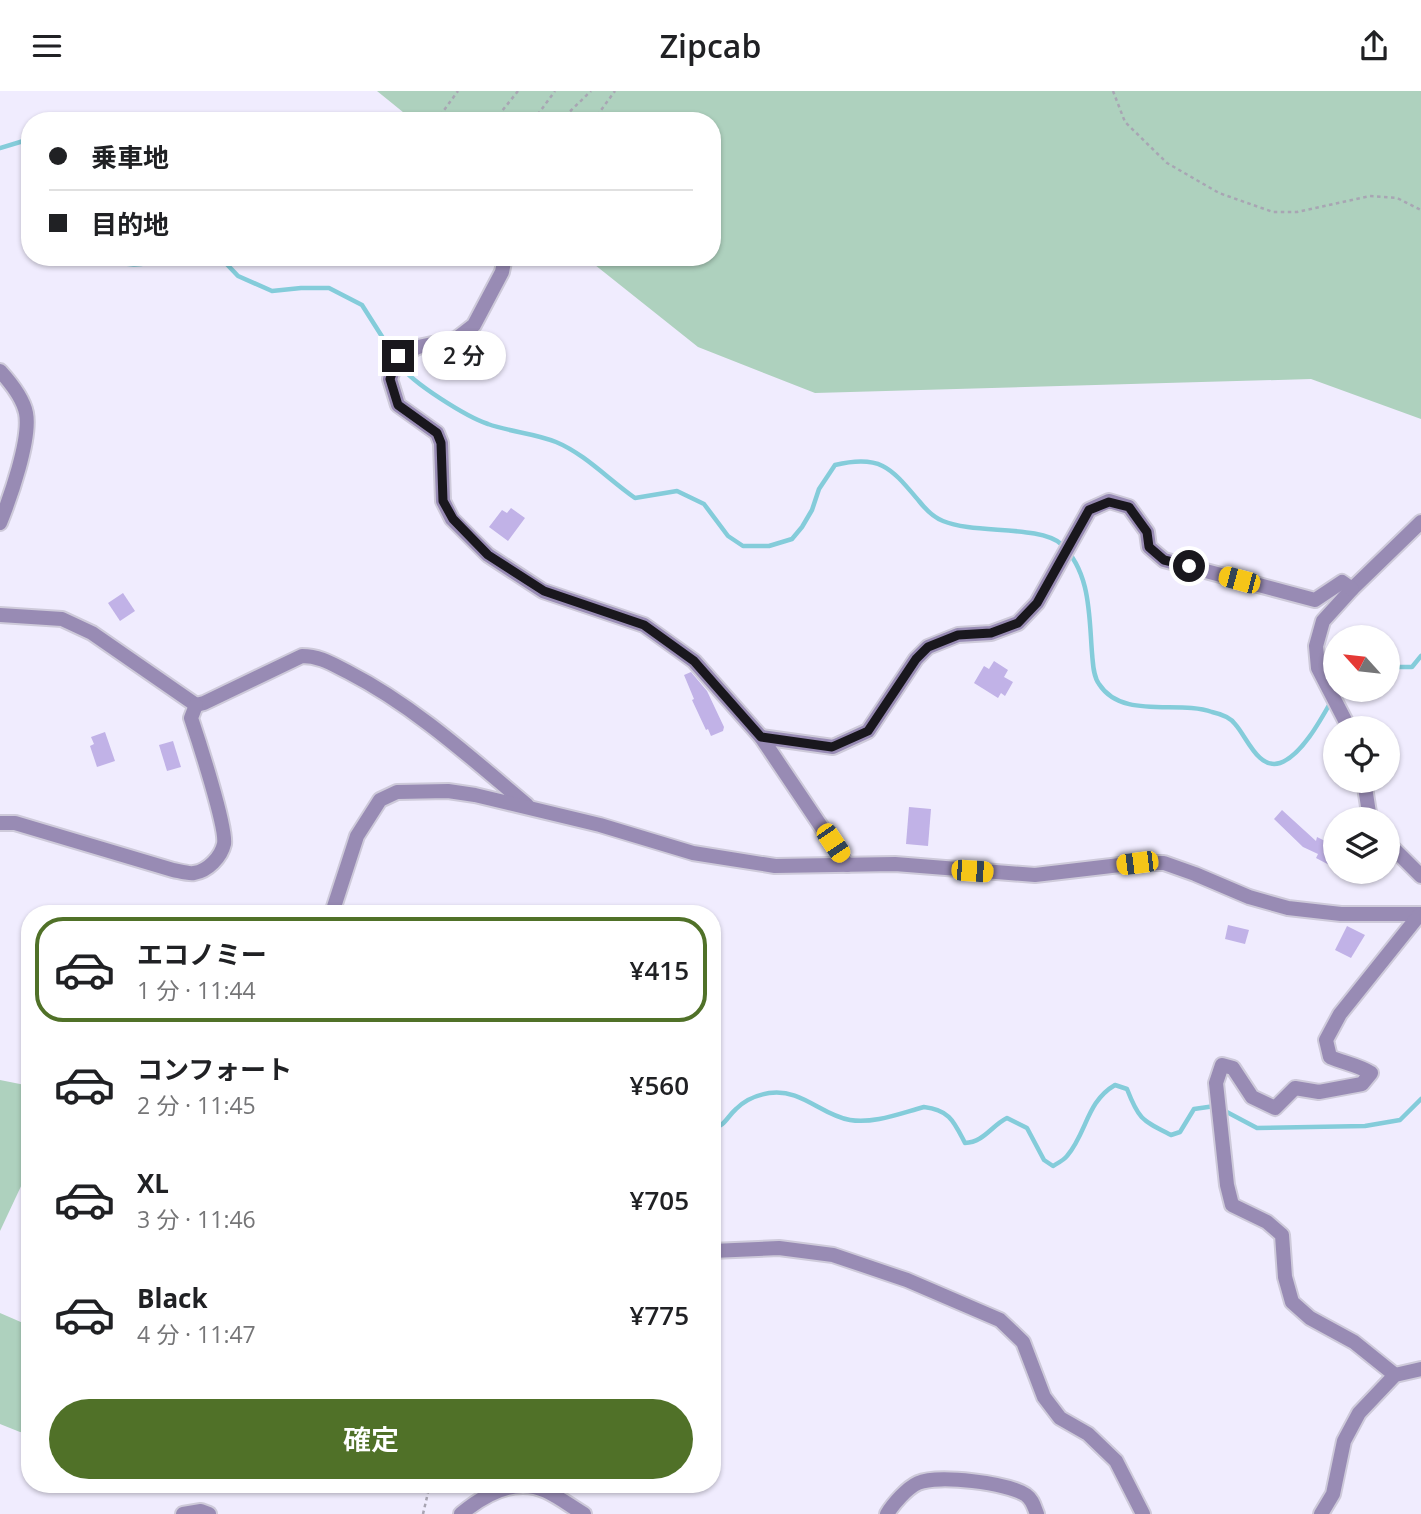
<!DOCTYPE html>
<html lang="ja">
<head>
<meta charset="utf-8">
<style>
  body { margin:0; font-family:"Open Sans","Noto Sans JP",sans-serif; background:#f2f2f2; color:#202124; height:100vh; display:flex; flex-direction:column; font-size:26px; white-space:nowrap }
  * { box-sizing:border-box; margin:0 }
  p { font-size:23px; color:#757577 }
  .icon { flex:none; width:38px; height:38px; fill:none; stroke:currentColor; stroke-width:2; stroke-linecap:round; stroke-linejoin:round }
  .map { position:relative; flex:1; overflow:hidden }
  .sheet { position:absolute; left:21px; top:814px; width:700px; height:588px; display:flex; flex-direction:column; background:#fff; border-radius:28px; box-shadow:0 2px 5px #0004 }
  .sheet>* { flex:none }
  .hud { position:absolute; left:21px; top:21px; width:700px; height:154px; border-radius:28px; box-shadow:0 2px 5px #0004; display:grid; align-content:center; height:154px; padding:0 28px; background:#fff }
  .needle { width:46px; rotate:297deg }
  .controls { position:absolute; left:1323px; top:534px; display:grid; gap:14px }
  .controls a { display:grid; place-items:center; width:77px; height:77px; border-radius:50%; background:#fff; box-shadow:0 2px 5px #0004; font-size:35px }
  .end { position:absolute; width:32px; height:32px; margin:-16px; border:9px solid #19171d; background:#fff; box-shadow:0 0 0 4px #fff }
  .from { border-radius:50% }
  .bubble { position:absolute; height:49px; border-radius:24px; background:#fff; box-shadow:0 2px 5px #0004; font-size:23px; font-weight:600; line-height:49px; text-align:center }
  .car { position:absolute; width:21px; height:42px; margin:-21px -10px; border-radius:9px; box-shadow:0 0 5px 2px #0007; background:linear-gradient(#f5c518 24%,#345 0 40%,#f5c518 0 76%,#345 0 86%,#f5c518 0) }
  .hud b { display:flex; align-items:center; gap:24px; height:66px; font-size:26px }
  .hud b+b { border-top:2px solid #e0e0e0 }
  .hud i { width:18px; height:18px; background:#202124 }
  ul { padding:12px 0 0; list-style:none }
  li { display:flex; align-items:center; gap:21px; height:105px; margin:0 14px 10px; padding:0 14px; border:4px solid transparent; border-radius:28px }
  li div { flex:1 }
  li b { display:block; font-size:26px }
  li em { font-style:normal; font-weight:600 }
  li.active { border-color:#507128 }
  li>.icon { width:63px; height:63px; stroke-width:1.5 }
  .action { display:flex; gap:14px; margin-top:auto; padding:14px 28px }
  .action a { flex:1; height:80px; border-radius:42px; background:#507128; color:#fff; font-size:28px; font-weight:600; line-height:80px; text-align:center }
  header { display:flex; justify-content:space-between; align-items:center; height:91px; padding:0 28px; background:#fff; font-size:32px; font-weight:600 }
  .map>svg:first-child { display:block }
  .green { fill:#aed1be }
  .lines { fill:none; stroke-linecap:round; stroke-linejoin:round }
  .stream { stroke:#84ccda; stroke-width:4.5 }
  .building { fill:#c1b2e7 }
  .minor-casing { stroke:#cecada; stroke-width:18 }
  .path { stroke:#a8a5b3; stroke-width:2.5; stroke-dasharray:3.5 3.5; stroke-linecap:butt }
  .minor { stroke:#988bb4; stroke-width:14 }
  .route { stroke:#19171d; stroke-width:9 }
</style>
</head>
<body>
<header><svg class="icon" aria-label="menu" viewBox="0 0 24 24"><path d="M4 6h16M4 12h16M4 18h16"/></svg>Zipcab<svg class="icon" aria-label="share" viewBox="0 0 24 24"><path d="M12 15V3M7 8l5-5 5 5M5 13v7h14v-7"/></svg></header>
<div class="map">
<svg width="1421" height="1423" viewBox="0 0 1421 1423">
  <rect width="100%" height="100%" fill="#f0ecfe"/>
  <g class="green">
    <polygon points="377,0 1421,0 1421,328 1311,288 815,302 698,256 585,166 712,166 712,30 414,30"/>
    <polygon points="0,989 30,995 30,1076 0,1140"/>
    <polygon points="0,1222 30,1235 30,1342 20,1341 0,1333"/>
  </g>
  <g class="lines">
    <g class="stream">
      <polyline points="0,57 30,48"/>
      <path d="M105,166C125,175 142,177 161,166"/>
      <polyline points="220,166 238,185 272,200 301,197 329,197 362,214 395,266"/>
      <path d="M400,274C412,292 467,326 488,333C510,341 534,342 556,351C585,363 609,389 635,407L677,400L704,413L728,445L743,455H769L792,448L802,436L812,419L819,398L835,374C881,363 891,377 919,410C926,419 933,426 943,430C974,443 1040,434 1061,453C1091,481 1089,525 1092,562C1093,572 1093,585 1099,593C1122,629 1178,609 1212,621C1221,623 1230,626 1235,633C1247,646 1258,679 1280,672C1304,664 1326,619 1338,598"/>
      <polyline points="1388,576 1412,576 1421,565"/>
      <polyline points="1223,1019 1257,1037 1365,1035 1400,1029 1421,1008"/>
      <path d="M712,1038C725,1035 727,1026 736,1018C745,1009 757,1004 769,1002C801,997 821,1024 850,1029C874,1033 901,1022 924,1016C950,1019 954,1031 965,1052C984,1051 991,1035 1007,1027L1027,1037L1044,1069L1053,1075C1058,1072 1064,1069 1067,1065C1087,1042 1086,1011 1115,994L1127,998C1139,1029 1142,1029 1171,1044L1180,1041L1194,1018L1215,1015"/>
    </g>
  </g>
  <g class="building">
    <polygon points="511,417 525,427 508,450 489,436 502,419 507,422"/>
    <polygon points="123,502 135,520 120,530 108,512"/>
    <polygon points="994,570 1008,579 1004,586 1013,591 1005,605 1001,602 998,607 974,592 984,575 989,578"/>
    <polygon points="691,581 707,600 724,636 723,640 711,645 708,638 706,639 692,609 694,608 684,584"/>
    <polygon points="105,641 115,670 97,676 90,655 94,653 91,646"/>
    <polygon points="173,650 181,676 167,680 159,654"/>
    <polygon points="909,716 931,718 928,755 906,753"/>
    <polygon points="1282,719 1316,750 1317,746 1335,755 1335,777 1316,767 1318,763 1303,756 1274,728"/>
    <polygon points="1228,834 1249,839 1245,853 1225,848"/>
    <polygon points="1347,835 1365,844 1351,867 1335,859"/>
  </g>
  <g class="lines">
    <defs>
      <g id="minor">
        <polyline points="505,166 502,181 474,234 456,248 418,256 398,265 390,288 398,314 437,342 441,352 443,410 452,428 488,464 543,500 644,534 694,570 761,646 847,774"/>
        <path d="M0,280C10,291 23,307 26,322C31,348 10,407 0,432"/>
        <polyline points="0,524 62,528 92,542 196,614"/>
        <path d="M196,614L204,612L302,565C320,565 332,573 348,581C414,615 470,666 527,714"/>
        <polyline points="1349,637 1318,577 1316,555 1323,530 1352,498 1421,431"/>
        <polyline points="761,646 833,656 868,640 916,568 928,556 958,544 991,542 1018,532 1037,512 1089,419 1109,410 1129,416 1147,441 1149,456 1164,469 1315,509 1342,491 1352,498"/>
        <polyline points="1364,690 1370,728"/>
        <path d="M0,732H15L173,779C179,780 188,783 194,782C208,780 221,766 224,753C227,737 198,648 191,627L196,614"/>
        <polyline points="1388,752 1421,785"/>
        <polyline points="332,822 357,745 380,709 397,701 448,700 475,704 600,734 693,762 775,775 895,773 1035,784 1137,772 1164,772 1195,783 1249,806 1288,817 1341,823 1421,823"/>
        <polyline points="712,1160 779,1157 833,1164 907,1189 1000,1229 1023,1251 1044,1306 1060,1327 1088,1343 1116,1370 1143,1423"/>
        <path d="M1395,1284L1354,1251L1310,1227L1292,1211L1285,1186L1282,1144L1267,1131L1232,1114L1227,1094L1216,992L1222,974L1233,977L1252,1006L1275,1017L1295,997L1319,1001L1362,993L1371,982C1358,974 1344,972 1330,966L1326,949L1340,923L1420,823"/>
        <polyline points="183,1423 201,1420 209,1423"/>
        <path d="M461,1423C485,1403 516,1386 546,1400C559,1406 572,1416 584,1423"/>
        <path d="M887,1423C893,1413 907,1397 918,1392C938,1383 1008,1392 1026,1404C1033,1409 1034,1416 1037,1423"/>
        <polyline points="1321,1423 1333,1403 1344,1350 1359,1322 1395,1284 1421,1278"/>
      </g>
    </defs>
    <use href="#minor" class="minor-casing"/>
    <g class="path">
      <polyline points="1113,0 1125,31 1167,72 1219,102 1273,121 1297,121 1370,105 1397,107 1421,119"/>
      <polyline points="436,30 458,0"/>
      <polyline points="494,30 518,0"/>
      <polyline points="537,30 536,26 555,0"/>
      <polyline points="560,30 591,0"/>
      <polyline points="593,30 615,0"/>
      <polyline points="423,1423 430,1393"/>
    </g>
    <use href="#minor" class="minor"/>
  </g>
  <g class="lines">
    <polyline class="route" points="398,265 390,288 398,314 437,342 441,352 443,410 453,428 488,464 544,500 644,534 694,570 761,646 832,656 868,640 916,568 928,556 958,544 991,542 1018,532 1037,512 1089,419 1109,411 1129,416 1147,441 1149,456 1164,469 1189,475"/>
  </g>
</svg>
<div class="controls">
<a><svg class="needle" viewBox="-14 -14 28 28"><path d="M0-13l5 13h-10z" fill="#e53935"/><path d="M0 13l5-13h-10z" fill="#757577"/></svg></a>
<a><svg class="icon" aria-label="locate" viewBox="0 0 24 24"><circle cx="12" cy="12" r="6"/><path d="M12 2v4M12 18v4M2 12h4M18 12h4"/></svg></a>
<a><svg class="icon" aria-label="layers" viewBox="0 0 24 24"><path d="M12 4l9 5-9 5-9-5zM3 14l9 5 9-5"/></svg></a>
</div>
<i class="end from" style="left:1189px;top:475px"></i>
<i class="end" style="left:398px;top:265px"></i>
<div class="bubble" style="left:422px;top:240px;width:84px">2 分</div>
<i class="car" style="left:1239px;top:489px;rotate:285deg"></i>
<i class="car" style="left:833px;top:752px;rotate:146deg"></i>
<i class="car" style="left:1137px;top:772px;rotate:263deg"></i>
<i class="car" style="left:972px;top:780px;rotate:94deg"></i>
<div class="hud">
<b><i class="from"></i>乗車地</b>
<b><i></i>目的地</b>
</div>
<section class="sheet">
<ul>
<li class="active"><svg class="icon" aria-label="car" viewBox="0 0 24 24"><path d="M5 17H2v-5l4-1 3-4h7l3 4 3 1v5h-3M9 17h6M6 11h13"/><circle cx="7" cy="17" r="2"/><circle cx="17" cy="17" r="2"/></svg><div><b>エコノミー</b><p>1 分 · 11:44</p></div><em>¥415</em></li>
<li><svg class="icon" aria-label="car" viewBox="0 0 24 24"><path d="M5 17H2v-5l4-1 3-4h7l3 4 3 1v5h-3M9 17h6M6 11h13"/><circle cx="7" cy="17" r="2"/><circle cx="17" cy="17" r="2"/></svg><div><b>コンフォート</b><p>2 分 · 11:45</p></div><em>¥560</em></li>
<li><svg class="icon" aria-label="car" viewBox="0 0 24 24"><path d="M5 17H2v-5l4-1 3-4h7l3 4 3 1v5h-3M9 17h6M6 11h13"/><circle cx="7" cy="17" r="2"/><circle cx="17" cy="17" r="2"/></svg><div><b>XL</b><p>3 分 · 11:46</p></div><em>¥705</em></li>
<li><svg class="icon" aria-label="car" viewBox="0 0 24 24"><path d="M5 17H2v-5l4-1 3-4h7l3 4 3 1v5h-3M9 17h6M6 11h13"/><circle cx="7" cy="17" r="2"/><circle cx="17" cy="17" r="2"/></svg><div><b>Black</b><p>4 分 · 11:47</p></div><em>¥775</em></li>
</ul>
<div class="action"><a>確定</a></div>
</section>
</div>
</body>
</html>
